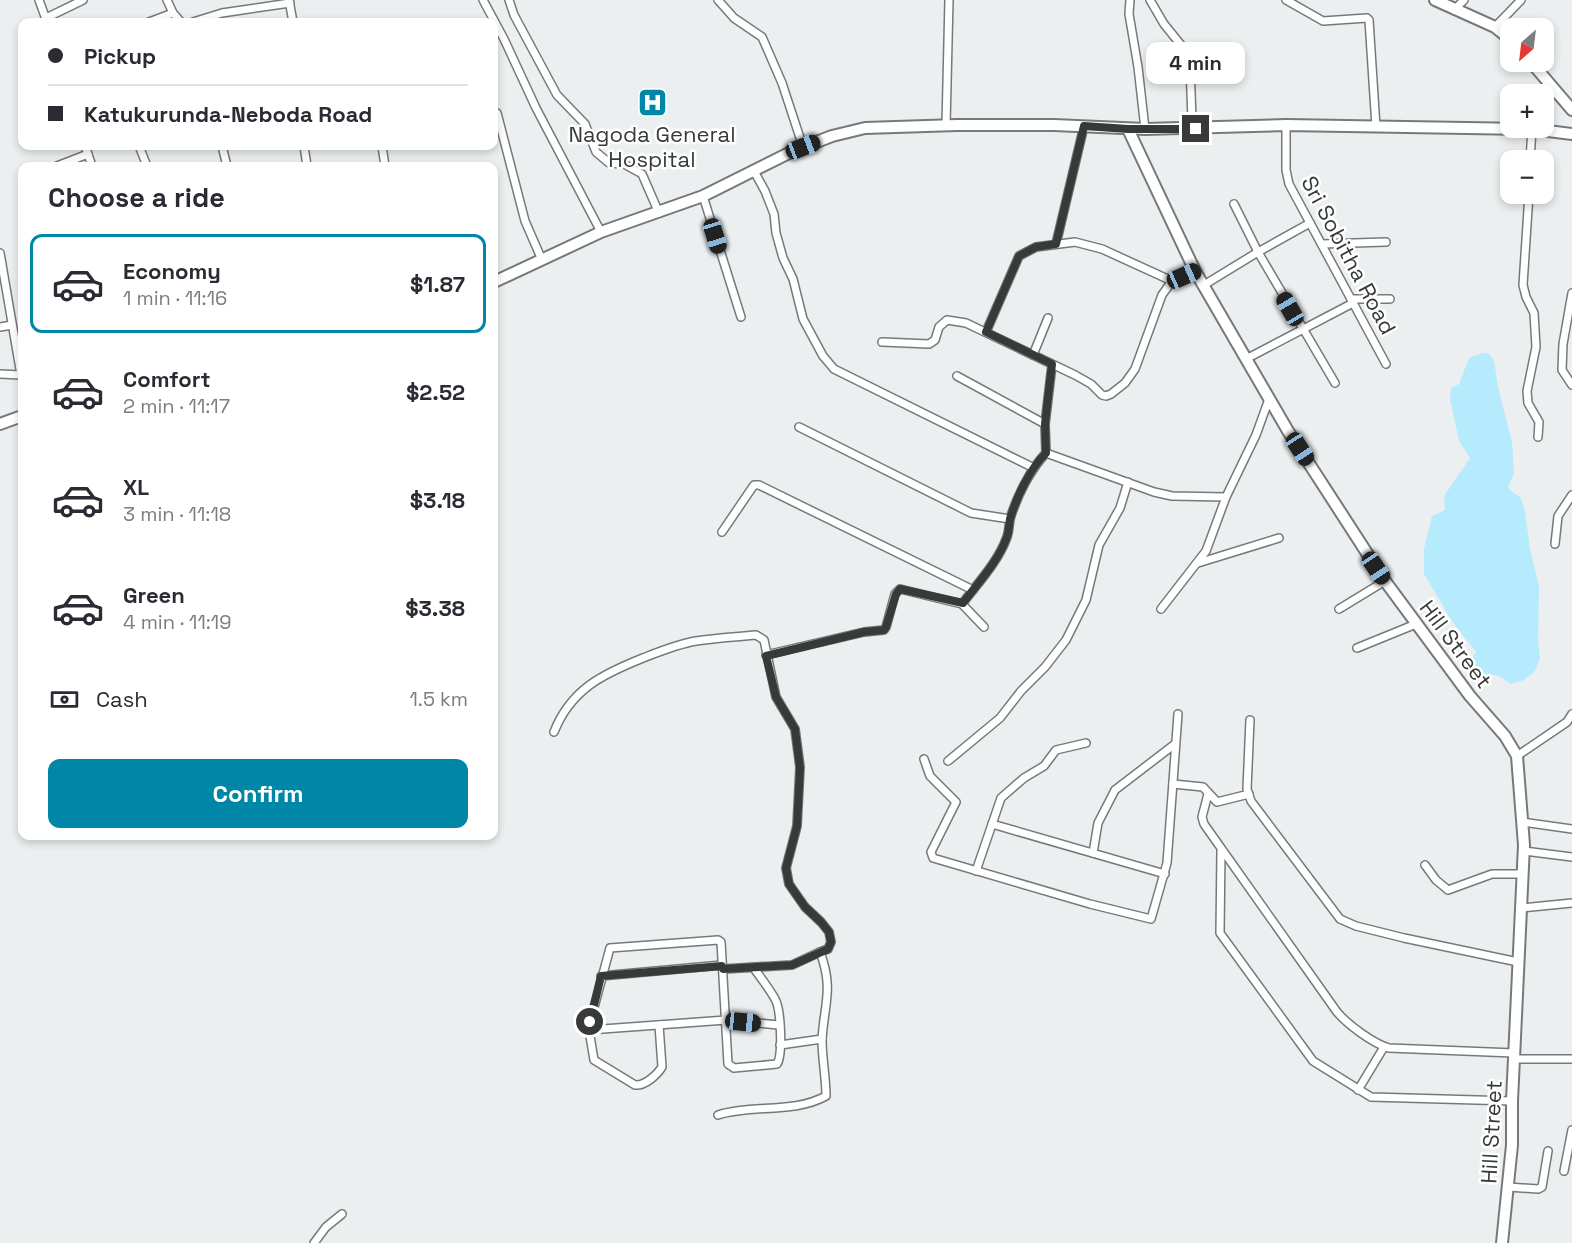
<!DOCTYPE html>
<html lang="en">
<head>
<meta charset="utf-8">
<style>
  body { margin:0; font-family:"Space Grotesk",sans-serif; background:#f2f2f3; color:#2b2b33; height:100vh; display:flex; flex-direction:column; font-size:22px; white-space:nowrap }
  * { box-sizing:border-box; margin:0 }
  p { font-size:20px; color:#7c7c81 }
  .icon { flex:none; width:33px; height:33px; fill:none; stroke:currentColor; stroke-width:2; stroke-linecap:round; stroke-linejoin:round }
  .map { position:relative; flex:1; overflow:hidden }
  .sheet { position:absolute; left:18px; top:162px; width:480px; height:678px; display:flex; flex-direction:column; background:#fff; border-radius:12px; box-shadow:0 3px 9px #0003 }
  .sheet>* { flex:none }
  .hud { position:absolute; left:18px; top:18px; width:480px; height:132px; border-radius:12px; box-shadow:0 3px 9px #0003; display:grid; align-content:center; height:132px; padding:0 30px; background:#fff }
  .needle { width:39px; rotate:208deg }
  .fabs { position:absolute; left:1500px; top:18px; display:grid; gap:12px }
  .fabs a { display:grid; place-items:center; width:54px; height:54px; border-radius:12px; background:#fff; box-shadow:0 3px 9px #0003; font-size:30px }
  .end { position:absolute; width:27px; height:27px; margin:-14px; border:8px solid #383a3a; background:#fff; box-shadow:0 0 0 3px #fff }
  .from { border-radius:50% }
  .bubble { position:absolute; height:42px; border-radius:12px; background:#fff; box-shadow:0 3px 9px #0003; font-size:20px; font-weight:700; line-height:42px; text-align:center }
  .car { position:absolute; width:18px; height:36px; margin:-18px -9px; border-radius:8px; box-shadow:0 0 4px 2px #0007; background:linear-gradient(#222 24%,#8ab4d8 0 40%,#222 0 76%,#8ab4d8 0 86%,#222 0) }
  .hud b { display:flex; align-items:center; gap:21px; height:57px; font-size:22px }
  .hud b+b { border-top:2px solid #e1e1e2 }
  .hud i { width:15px; height:15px; background:#2b2b33 }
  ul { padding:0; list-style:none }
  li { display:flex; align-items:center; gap:18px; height:99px; margin:0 12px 9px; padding:0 18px; border:3px solid transparent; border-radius:12px }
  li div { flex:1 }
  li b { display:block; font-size:22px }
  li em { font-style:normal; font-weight:700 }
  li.selected { border-color:#0087a8 }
  li>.icon { width:54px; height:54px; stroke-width:1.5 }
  h2 { padding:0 30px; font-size:27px; line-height:72px }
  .pay { display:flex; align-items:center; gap:15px; height:66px; padding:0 30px; font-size:22px }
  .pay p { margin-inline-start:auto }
  .button { display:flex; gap:12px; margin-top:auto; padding:12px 30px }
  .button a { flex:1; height:69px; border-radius:12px; background:#0087a8; color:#fff; font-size:24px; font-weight:700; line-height:69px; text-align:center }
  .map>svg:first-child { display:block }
  .green { fill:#b6eafd }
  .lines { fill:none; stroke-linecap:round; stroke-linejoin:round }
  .minor-casing { stroke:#76797b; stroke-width:10 }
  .secondary-casing { stroke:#76797b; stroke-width:14 }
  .primary-casing { stroke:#76797b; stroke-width:14 }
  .minor { stroke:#fff; stroke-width:7 }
  .secondary { stroke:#fff; stroke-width:10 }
  .primary { stroke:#fff; stroke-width:10 }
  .route { stroke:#383a3a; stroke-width:8 }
  .labels { text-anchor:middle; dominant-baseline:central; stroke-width:5; stroke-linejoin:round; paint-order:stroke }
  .poi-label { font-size:22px; fill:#383a3a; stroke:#fff }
  .street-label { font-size:22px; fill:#383a3a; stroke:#fff }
</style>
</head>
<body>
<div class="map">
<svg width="1572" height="1243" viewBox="0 0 1572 1243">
  <rect width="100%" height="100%" fill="#ebeff0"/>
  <path class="green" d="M1483,353H1488L1494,360L1498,387L1512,442L1514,474L1508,487L1511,491L1521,498L1525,512L1530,549L1539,587L1538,640L1540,658L1535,671L1524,680L1511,684C1502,678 1496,671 1486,677L1470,663L1476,652L1452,621L1424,574V549L1432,516L1445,510L1444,496L1470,458L1459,441L1450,399L1451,388L1459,384L1469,358Z"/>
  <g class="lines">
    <defs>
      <g id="minor">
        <polyline points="39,0 47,22"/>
        <polyline points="167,0 173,13 181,22"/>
        <polyline points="289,0 293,22"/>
        <polyline points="483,0 504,39 536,108 601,232"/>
        <polyline points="509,0 514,15 557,95 585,124 596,152 609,163 624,164 642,174 659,213"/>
        <polyline points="718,0 734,18 762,37 782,83 803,147"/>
        <polyline points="1130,0 1129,14 1138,67 1145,129"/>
        <polyline points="1150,0 1164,24 1181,45 1190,65 1192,120 1196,129"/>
        <polyline points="1286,0 1323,21 1367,18 1369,20 1376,127"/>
        <polyline points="1454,10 1464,0"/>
        <polyline points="46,18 83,0"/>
        <polyline points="149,22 173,13"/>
        <polyline points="193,22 222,13 290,3"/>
        <polyline points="1495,27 1521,0"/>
        <polyline points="497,113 525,221 542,260"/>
        <polyline points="946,125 949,0"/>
        <polyline points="1286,125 1286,170 1289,184 1386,364"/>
        <polyline points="85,146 92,166"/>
        <polyline points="139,146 147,166"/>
        <polyline points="222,146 227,166"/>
        <polyline points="304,146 307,166"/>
        <polyline points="382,146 385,166"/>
        <polyline points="1530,160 1532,129"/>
        <polyline points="57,166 88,154"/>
        <polyline points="754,171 765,191 774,214 776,233 783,258 793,279 803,319 823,356 834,369 1034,468"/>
        <polyline points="1529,194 1523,285 1526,297 1534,313 1536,347 1527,391 1528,403 1539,422 1538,437"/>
        <polyline points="703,196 741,317"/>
        <polyline points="1234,204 1258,252 1310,223"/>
        <polyline points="1056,244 1084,126"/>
        <polyline points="1322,244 1386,242"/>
        <polyline points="0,253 21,375 0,374"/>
        <polyline points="1204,285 1258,252 1335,383"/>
        <polyline points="1572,293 1563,344 1562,370 1572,385"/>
        <polyline points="1351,299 1390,299"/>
        <polyline points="0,327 12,325"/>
        <polyline points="986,332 1019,256 1036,247 1075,242 1102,249 1172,281"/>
        <polyline points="882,342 929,344 935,340 939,327 947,320 966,323 1075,375 1091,384 1102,395 1106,396 1111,394 1125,383 1135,369 1162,295 1172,281 1195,271"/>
        <polyline points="1033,355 1048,318"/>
        <polyline points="1246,359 1353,303"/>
        <polyline points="957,376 1045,424"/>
        <polyline points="799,427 971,513 1010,519"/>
        <polyline points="1046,453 1045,424 1052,365"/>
        <polyline points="722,532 754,485 759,485 973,590"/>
        <polyline points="1555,544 1558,516 1572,495"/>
        <polyline points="1198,563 1279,538"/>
        <path d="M962,604C978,583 998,562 1007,537C1009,531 1009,525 1010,519C1017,496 1030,470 1046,453L1154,492L1172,496L1226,497"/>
        <polyline points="1161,609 1206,551 1226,497 1256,435 1269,399"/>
        <polyline points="1339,609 1385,581"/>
        <polyline points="1357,648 1416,624"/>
        <polyline points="766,655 864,632 884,630 886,627 895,594 900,589 962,604 984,627"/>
        <polyline points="1250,720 1247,789 1251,801 1340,919 1356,926 1404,938 1518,962"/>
        <path d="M554,732C571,689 603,674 643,658C661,651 678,644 696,641C716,638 736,637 756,635L764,640L776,697L795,729L800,767L797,826L786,868L789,884L805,907L821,922L829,932L831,942L828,949L820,952C834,989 824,1004 822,1040C822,1058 826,1078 826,1096C793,1114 752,1104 718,1115"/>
        <polyline points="1517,756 1567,722 1572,714"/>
        <polyline points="924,759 930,776 956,802 931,852 933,858 1090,904 1151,919 1167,863 1178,714"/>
        <polyline points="948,761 1000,718 1021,691 1045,667 1066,640 1086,600 1099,545 1120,508 1128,482"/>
        <polyline points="1173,784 1203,787 1217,802 1249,794"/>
        <path d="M1208,794L1202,817L1204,824L1337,1012C1348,1025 1374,1044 1389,1048L1514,1053"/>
        <polyline points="1522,822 1572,829"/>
        <polyline points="992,824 1165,874"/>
        <polyline points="1221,851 1220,933 1313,1061 1371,1097 1512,1101"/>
        <polyline points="1524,851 1572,857"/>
        <polyline points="1093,853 1098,823 1115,790 1175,744"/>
        <polyline points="1425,865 1436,880 1448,890 1492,874 1523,874"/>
        <polyline points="976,871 1001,798 1024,778 1044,766 1056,750 1086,743"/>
        <polyline points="1521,908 1572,903"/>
        <polyline points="723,969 792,965 820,952"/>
        <polyline points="601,976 722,965"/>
        <path d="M659,1025L662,1067C657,1075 645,1086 635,1085L594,1060L589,1030L590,1022L610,948L718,940L721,942L728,1064L734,1068L777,1064C783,1055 781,1009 775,999C769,988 761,978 753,967"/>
        <polyline points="589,1030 726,1020 779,1025"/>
        <polyline points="780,1045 822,1039"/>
        <polyline points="1514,1059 1572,1059"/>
        <polyline points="1358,1090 1384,1047"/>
        <polyline points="1564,1171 1572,1130"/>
        <polyline points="1508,1187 1538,1189 1542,1187 1548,1151"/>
        <polyline points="314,1243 326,1227 342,1214"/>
      </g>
      <polyline id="secondary" points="1128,129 1195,271 1288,431 1385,581 1470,696 1505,736 1517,756 1524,845 1512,1101 1512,1145 1502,1243"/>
      <g id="primary">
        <polyline points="1435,0 1495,27 1510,39"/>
        <polyline points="1531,62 1572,110"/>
        <polyline points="494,282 601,232 703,196 791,152 832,136 865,128 957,125 1054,125 1145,129 1286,125 1532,129 1572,134"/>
        <polyline points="0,424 22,416"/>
      </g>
    </defs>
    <use href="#minor" class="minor-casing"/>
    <use href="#secondary" class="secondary-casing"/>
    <use href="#primary" class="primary-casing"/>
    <use href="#minor" class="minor"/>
    <use href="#secondary" class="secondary"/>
    <use href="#primary" class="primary"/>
  </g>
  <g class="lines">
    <path class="route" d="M590,1022L601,976L722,966L723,969L792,965L828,949L831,942L829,932L821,922L805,907L789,884L786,868L797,826L800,768L795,729L776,697L766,656L864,632L884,630L886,627L896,594L900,589L963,603C978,583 998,562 1007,537C1009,531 1009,525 1010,519C1017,496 1030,469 1046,453L1045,424L1052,364L986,332L1019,256L1036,247L1056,244L1084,126L1128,129H1196"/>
  </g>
  <defs>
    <symbol id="hospital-square" viewBox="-11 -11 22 22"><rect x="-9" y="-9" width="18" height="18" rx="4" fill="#0087a8" stroke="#fff"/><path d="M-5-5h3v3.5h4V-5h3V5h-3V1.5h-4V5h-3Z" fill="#fff"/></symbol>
  </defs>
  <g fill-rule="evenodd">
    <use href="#hospital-square" x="636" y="86" width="33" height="33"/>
  </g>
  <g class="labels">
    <g class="poi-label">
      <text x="652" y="134">Nagoda General<tspan x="652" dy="25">Hospital</tspan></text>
    </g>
    <g class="street-label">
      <text transform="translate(1349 255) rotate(62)">Sri Sobitha Road</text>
      <text transform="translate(1456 644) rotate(53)">Hill Street</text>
      <text transform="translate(1491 1132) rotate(-87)">Hill Street</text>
    </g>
  </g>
</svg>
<div class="fabs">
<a><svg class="needle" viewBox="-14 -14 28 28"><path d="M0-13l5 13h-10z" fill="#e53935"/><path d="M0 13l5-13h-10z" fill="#7c7c81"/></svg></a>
<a>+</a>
<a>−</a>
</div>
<i class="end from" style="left:590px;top:1022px"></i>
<i class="end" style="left:1196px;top:129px"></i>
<div class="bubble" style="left:1146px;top:42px;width:99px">4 min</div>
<i class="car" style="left:803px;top:147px;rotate:69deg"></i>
<i class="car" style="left:715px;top:236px;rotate:163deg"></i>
<i class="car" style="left:1184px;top:276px;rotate:66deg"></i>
<i class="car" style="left:1290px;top:309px;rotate:330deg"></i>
<i class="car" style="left:1300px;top:449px;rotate:147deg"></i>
<i class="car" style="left:1376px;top:568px;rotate:146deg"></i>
<i class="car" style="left:743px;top:1022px;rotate:96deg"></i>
<div class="hud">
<b><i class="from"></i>Pickup</b>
<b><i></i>Katukurunda-Neboda Road</b>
</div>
<section class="sheet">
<h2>Choose a ride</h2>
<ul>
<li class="selected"><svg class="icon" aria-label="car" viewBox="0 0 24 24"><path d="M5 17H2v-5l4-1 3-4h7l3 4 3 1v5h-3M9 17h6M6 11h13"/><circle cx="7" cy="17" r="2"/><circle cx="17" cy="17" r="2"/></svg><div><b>Economy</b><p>1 min · 11:16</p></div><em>$1.87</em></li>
<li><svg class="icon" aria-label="car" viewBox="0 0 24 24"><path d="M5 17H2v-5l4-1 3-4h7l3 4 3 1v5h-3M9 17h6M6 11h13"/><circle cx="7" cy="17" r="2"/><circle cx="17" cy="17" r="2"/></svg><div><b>Comfort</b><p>2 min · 11:17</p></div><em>$2.52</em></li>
<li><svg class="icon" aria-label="car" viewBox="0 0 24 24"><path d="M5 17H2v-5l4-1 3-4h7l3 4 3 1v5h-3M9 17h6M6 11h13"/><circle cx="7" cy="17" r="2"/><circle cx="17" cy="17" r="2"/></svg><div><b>XL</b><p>3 min · 11:18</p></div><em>$3.18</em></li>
<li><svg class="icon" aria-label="car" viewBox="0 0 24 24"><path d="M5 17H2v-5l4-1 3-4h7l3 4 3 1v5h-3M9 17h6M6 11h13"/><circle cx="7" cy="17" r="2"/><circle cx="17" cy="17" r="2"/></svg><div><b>Green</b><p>4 min · 11:19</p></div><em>$3.38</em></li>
</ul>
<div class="pay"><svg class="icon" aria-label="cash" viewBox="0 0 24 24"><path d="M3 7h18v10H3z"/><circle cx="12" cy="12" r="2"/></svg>Cash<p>1.5 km</p></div>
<div class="button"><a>Confirm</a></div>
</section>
</div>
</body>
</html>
